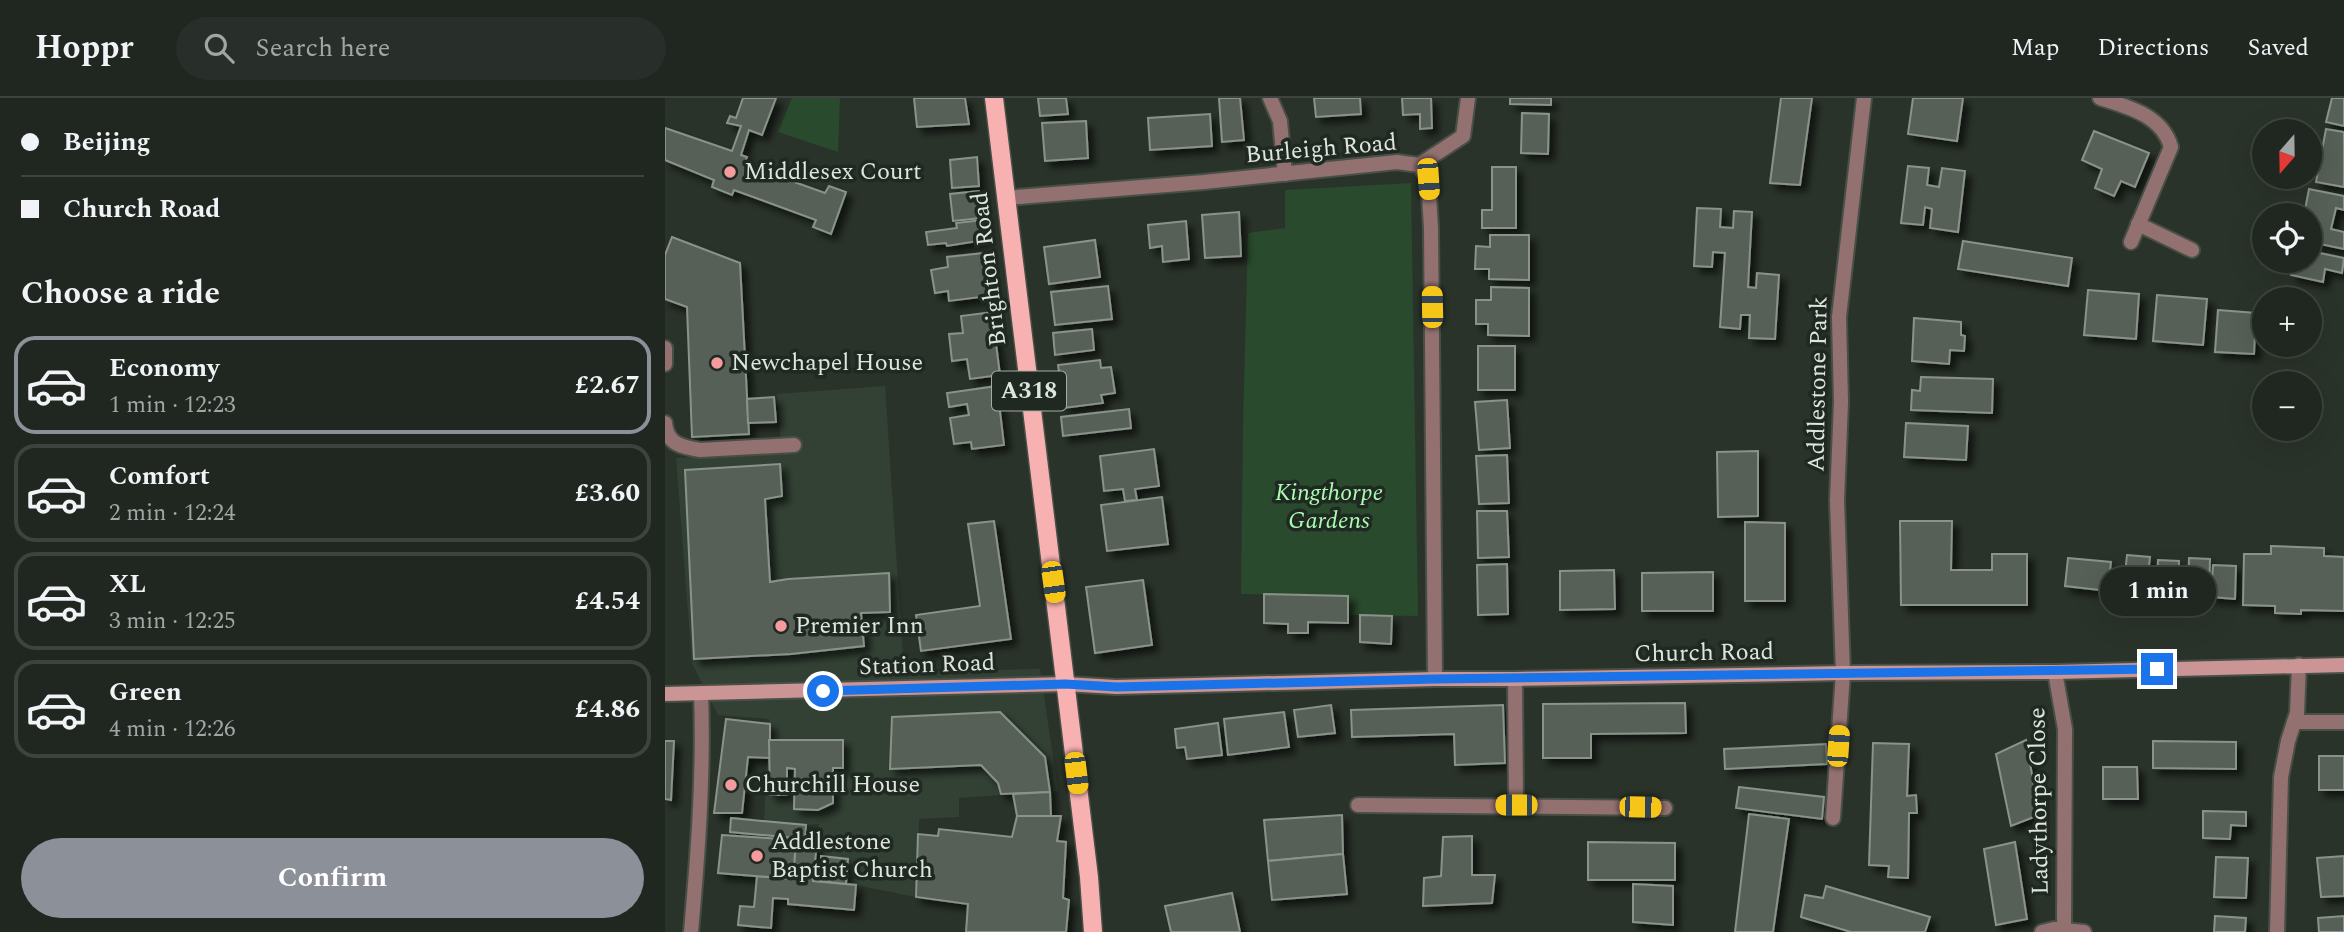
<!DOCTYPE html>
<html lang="en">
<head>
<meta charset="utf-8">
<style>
  body { margin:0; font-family:Spectral,serif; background:#282e29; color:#f1f3f6; height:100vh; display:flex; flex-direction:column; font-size:26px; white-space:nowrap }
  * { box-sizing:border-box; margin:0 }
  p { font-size:23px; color:#a2a5a5 }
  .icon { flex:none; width:38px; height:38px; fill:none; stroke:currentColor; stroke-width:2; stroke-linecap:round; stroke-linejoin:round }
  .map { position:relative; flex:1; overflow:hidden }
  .side { display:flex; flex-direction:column; background:#202620; width:665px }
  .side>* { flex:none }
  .guide { display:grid; align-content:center; height:154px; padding:0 21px; background:#202620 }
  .needle { width:46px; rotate:200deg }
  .tools { position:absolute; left:1587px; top:21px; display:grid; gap:14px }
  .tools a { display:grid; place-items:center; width:70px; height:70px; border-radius:50%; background:#202620; box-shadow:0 7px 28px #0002,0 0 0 2px #3d433e; font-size:35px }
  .end { position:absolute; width:32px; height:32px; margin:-16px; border:9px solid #1a73e8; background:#fff; box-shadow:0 0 0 4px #fff }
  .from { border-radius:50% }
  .bubble { position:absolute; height:49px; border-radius:24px; background:#202620; box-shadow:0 7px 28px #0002,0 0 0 2px #3d433e; font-size:23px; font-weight:700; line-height:49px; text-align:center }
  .car { position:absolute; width:21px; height:42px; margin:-21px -10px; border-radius:9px; box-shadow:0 0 5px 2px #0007; background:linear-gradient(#f5c518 24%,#345 0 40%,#f5c518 0 76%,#345 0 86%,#f5c518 0) }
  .guide b { display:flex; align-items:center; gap:24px; height:66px; font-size:26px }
  .guide b+b { border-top:2px solid #3d433e }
  .guide i { width:18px; height:18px; background:#f1f3f6 }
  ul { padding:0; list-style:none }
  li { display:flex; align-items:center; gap:21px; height:98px; margin:0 14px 10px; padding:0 7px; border:4px solid #3d433e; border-radius:21px }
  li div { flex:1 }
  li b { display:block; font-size:26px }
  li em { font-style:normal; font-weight:700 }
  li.selected { border-color:#8c9099 }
  li>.icon { width:63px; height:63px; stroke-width:1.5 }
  h2 { padding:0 21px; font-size:32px; line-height:84px }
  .cta { display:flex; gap:14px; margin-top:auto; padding:14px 21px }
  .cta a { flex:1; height:80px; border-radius:42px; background:#8c9099; color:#fff; font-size:28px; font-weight:700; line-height:80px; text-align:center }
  header { display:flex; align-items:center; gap:42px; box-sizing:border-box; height:98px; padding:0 35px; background:#202620; border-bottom:2px solid #3d433e }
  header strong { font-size:33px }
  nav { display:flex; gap:38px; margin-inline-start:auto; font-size:24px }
  .search { width:490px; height:63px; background:#282e29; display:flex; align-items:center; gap:18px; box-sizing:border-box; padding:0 24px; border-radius:38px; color:#a2a5a5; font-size:26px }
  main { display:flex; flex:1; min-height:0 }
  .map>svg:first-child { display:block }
  .built { fill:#334134 }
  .green { fill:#294a2d }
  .building { fill:#566057; stroke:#899389; stroke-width:2; filter:url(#shadow) }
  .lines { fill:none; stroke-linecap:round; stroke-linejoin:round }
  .minor-casing { stroke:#474f47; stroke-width:18 }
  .secondary-casing { stroke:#474f47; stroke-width:18 }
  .primary-casing { stroke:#474f47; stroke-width:21 }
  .minor { stroke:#947171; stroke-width:14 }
  .secondary { stroke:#cc9595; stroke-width:14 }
  .primary { stroke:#f8b1b1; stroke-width:18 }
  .route { stroke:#1a73e8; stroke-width:9 }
  .poi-dot { fill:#f59b9d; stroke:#202921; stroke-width:2.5 }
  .labels { text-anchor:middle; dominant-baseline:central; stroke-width:7; stroke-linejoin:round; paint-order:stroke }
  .shield { fill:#202921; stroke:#a5aca5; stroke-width:2 }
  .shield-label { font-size:23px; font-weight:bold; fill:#dee4de }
  .street-label { font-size:24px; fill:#dee4de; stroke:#202921 }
  .poi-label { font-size:24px; fill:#dee4de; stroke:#202921; text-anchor:start }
  .park-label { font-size:24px; font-style:italic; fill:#a9fcb1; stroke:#202921 }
</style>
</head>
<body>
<header>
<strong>Hoppr</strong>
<div class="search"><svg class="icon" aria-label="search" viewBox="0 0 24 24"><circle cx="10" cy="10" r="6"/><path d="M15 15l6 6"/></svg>Search here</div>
<nav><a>Map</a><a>Directions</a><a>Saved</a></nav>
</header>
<main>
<section class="side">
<div class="guide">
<b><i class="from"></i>Beijing</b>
<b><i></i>Church Road</b>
</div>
<h2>Choose a ride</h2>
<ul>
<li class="selected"><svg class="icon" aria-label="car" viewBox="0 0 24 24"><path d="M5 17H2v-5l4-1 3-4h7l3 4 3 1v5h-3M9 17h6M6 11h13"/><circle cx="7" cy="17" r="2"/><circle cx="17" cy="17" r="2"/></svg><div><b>Economy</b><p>1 min · 12:23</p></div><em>£2.67</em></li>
<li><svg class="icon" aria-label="car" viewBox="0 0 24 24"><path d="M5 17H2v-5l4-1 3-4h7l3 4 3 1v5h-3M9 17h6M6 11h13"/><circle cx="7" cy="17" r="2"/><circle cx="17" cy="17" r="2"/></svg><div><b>Comfort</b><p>2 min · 12:24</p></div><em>£3.60</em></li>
<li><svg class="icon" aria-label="car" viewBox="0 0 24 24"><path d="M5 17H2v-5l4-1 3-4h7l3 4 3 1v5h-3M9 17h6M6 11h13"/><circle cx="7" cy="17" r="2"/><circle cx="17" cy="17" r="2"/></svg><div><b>XL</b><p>3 min · 12:25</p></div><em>£4.54</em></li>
<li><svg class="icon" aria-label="car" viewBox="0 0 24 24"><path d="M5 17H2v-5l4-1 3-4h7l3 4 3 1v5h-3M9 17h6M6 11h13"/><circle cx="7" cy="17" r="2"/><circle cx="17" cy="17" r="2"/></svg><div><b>Green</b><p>4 min · 12:26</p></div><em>£4.86</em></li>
</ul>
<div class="cta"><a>Confirm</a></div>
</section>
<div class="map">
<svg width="1679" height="834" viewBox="0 0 1679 834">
  <defs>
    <filter id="shadow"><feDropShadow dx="6" dy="6" stdDeviation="3.5" flood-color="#0009"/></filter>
  </defs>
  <rect width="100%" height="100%" fill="#2a332a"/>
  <polygon class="built" points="220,288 239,574 375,571 393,693 294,700 294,719 254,721 251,799 191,787 148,783 154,726 141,727 99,723 104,621 53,617 27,565 11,360 117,355 112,296"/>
  <g class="green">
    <polygon points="127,0 175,0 173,54 113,34"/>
    <polygon points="746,85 753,518 683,517 683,498 576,496 578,326 583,135 620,130 620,92"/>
  </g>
  <g class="building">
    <polygon points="78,0 111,0 97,37 84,32 76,57 82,59 79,66 160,95 164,88 181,94 166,136 148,129 151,122 69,92 67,97 47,89 49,82 0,62 0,30 67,53 76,28 62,25 65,18 71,20"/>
    <polygon points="249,0 300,0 304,26 252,29"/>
    <polygon points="373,0 401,0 403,16 375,18"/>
    <polygon points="554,0 575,0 579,42 557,44"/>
    <polygon points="649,0 695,0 696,16 651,19"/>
    <polygon points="737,0 766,0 767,30 755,31 755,16 738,17"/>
    <polygon points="845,0 886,0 886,7 845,6"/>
    <polygon points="1116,0 1147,0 1135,87 1105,85"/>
    <polygon points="1248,0 1298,0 1292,43 1243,36"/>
    <polygon points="1667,0 1679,0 1679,28 1661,24"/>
    <polygon points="857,15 884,16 883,56 856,55"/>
    <polygon points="545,16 547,48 485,52 483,20"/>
    <polygon points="421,23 423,60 380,63 377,25"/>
    <polygon points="1661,31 1679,34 1679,89 1651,84"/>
    <polygon points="1429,33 1484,55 1470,89 1456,83 1449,98 1430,90 1437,71 1417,62"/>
    <polygon points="312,59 314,88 287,90 285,62"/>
    <polygon points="1243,68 1264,70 1262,87 1274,89 1277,70 1300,73 1293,134 1265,130 1267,111 1260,109 1258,127 1236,125"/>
    <polygon points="827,69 851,69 851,130 817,130 817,112 827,112"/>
    <polygon points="1644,91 1679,98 1679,112 1671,110 1666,131 1679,134 1679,151 1645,144 1645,117 1639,117"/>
    <polygon points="314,93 317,120 288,123 285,96"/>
    <polygon points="1032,110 1056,111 1055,129 1068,130 1069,113 1087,114 1083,189 1091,190 1092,175 1114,177 1110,241 1084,240 1085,217 1076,217 1075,231 1055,229 1060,155 1048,154 1047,169 1029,168"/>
    <polygon points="574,114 576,158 540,160 537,117"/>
    <polygon points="318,122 320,142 282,148 281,145 263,147 261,134 292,130 291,125"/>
    <polygon points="521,123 524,161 498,164 497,148 485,150 483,127"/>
    <polygon points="825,137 864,137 864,182 824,181 824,171 810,171 811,148 825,149"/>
    <polygon points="7,139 75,165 84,336 27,339 22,209 0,201 0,157"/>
    <polygon points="430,142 435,179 384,186 379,149"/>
    <polygon points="1298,143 1407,160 1403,188 1293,171"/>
    <polygon points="1645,153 1679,160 1677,175 1660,171 1658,184 1626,177 1629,163 1645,163"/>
    <polygon points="318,155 324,198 284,203 283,193 270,195 266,172 283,169 282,159"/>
    <polygon points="443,188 447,221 390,227 386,194"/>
    <polygon points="826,189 864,190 864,238 823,237 823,226 811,226 811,202 826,202"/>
    <polygon points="1423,192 1474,196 1471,241 1419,237"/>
    <polygon points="1492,197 1542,201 1538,247 1488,243"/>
    <polygon points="1553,212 1591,215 1589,256 1550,254"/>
    <polygon points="327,214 335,277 305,281 302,261 287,263 284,236 298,235 296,218"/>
    <polygon points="1249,220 1296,224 1296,237 1300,238 1299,253 1285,252 1284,266 1247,263"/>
    <polygon points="427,231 429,252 390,257 388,235"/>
    <rect x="813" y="248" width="37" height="44"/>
    <polygon points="435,262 436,270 446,269 450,295 436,297 438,305 399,310 393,267"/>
    <polygon points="1256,279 1328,281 1327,315 1246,312 1247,292 1255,293"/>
    <polygon points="332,288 339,347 307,351 306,344 289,346 285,320 304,317 302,306 284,309 282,295"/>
    <polygon points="109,299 111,324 83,325 82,301"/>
    <polygon points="842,302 845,350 814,352 810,304"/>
    <polygon points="464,311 466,330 398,338 396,319"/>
    <polygon points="1241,325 1303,328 1301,362 1239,359"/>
    <polygon points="489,351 494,388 470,391 472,402 460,403 458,391 439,393 435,358"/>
    <polygon points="1093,353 1093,418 1053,419 1052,354"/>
    <polygon points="842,357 844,405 814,406 811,358"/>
    <polygon points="115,366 117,398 100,401 105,484 123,481 224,475 225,514 196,515 199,548 126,556 29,561 20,372"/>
    <polygon points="497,399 503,446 442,453 436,407"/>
    <polygon points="812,413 842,413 844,459 813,460"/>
    <polygon points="329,423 346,541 256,553 251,517 315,508 303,426"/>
    <polygon points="1235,423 1287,423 1286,472 1327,472 1327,456 1362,456 1362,507 1236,507"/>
    <polygon points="1080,424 1120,425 1120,503 1080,503"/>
    <polygon points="1606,448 1659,450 1659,458 1679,459 1679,513 1636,512 1636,516 1610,515 1610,508 1578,507 1579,456 1606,456"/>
    <polygon points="1462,457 1485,459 1481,496 1458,494"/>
    <polygon points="1403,460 1446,464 1443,493 1400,488"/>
    <polygon points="1524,460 1545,461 1544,496 1523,496"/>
    <polygon points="1493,462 1514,463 1513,496 1492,495"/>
    <polygon points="842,466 843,516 813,517 812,467"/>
    <polygon points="1548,467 1571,468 1570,501 1546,499"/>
    <polygon points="949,472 950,511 895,512 895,473"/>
    <polygon points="1048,474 1048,513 977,513 977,475"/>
    <polygon points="478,482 487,547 430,555 421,489"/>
    <polygon points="599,496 683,498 683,525 643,524 643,535 623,535 623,526 599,525"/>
    <polygon points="695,517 727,518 726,546 695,544"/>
    <polygon points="1020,605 1021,635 926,636 926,660 878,660 878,606"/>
    <polygon points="666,607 670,635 633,639 629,612"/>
    <polygon points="838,607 840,665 790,667 789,636 687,639 686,612"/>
    <polygon points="335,614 380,659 385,694 336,696 333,685 316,667 225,671 227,619"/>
    <polygon points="619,614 624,649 563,657 559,621"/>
    <polygon points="61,621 105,626 105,660 83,659 77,715 49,715"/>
    <polygon points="553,625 557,657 522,661 520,649 512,650 510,631"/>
    <polygon points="104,642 178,642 178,670 168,670 168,705 153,712 129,711 130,671 122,670 122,697 105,697"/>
    <polygon points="1361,642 1374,717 1346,728 1331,656"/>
    <polygon points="0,643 9,643 6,702 0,701"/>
    <polygon points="1488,643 1571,644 1571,671 1488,670"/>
    <polygon points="1208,645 1244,646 1242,698 1251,697 1252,715 1244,715 1243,780 1223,779 1224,768 1204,767"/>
    <polygon points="1161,646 1162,666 1060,671 1059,651"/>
    <rect x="1654" y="658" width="25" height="34"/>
    <polygon points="1438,669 1472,669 1473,701 1438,701"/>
    <polygon points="1074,689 1159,699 1157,721 1071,710"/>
    <polygon points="385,694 386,718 352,718 348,696"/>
    <polygon points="1538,713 1581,714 1581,728 1566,727 1565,741 1538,740"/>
    <polygon points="1084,716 1124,721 1108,834 1070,834"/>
    <polygon points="677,717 678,756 603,763 599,722"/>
    <polygon points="352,718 396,718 392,743 401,744 398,800 404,802 401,834 301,834 303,806 251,799 253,736 273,738 274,731 347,739"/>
    <polygon points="66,720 141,727 140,742 152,744 148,783 191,787 189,812 123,806 123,801 108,800 106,830 73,827 75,808 89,809 92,778 128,781 131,740 65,734"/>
    <polygon points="57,737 131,742 128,781 53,775"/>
    <polygon points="807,738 807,777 830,777 827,805 758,808 759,780 776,778 778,739"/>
    <polygon points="923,744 1010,745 1010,782 923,782"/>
    <polygon points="1350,744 1362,821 1331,827 1319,751"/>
    <polygon points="678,756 682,796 607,802 603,763"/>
    <polygon points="156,758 183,761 181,786 156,783"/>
    <polygon points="1679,758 1679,798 1656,799 1652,760"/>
    <polygon points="1551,759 1583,760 1581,800 1549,799"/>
    <polygon points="968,786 1008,788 1008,827 968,824"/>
    <polygon points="1161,788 1265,819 1260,834 1186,834 1136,819 1140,797 1158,800"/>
    <polygon points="567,795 575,834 506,834 500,808"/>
    <polygon points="1550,818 1581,820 1580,834 1549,834"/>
    <polygon points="1679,818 1679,834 1654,834 1653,820"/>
  </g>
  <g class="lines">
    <defs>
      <g id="minor">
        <polyline points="605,0 615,23 620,76"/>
        <path d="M1435,0C1463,9 1497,17 1506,49L1466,144"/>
        <polyline points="754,67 798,38 803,0"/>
        <polyline points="340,100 539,84 732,64 754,67 763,81 766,130 770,581"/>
        <polyline points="1473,126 1527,152"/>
        <polyline points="0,250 0,266"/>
        <path d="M0,325C2,346 16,349 35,352L129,347"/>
        <polyline points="1390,574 1400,631 1399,832"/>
        <polyline points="850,581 851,707"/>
        <polyline points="1629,624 1679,624"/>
        <polyline points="693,707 1000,710"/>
        <polyline points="1168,720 1178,575 1172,402 1176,304 1174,219 1199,0"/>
        <path d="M26,834C33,755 39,675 36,595"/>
        <polyline points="1377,834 1389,831 1419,834"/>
        <polyline points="1612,834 1616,679 1623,643 1632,615 1634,567"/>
      </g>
      <polyline id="secondary" points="0,596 400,586 451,589 770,581 850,581 1178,575 1390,574 1679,567"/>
      <polyline id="primary" points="329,0 424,779 428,834"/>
    </defs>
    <use href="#minor" class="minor-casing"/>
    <use href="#secondary" class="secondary-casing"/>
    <use href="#primary" class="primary-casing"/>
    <use href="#minor" class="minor"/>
    <use href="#secondary" class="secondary"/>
    <use href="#primary" class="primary"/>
  </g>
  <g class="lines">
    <polyline class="route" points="158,593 400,586 452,589 770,581 1492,571"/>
  </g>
  <g class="poi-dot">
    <circle cx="65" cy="74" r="7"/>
    <circle cx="52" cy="265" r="7"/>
    <circle cx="116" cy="528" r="7"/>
    <circle cx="66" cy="687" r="7"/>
    <circle cx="92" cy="758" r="7"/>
  </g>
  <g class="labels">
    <rect class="shield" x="327" y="273.5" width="74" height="39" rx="5"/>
    <g class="shield-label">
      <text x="364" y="293">A318</text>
    </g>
    <g class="street-label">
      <text transform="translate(656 51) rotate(-5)">Burleigh Road</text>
      <text transform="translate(324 171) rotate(-97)">Brighton Road</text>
      <text transform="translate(1153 286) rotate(-89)">Addlestone Park</text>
      <text transform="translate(1039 555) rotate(-1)">Church Road</text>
      <text transform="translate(262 567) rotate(-2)">Station Road</text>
      <text transform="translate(1374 703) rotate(-91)">Ladythorpe Close</text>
    </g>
    <g class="poi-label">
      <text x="79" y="74">Middlesex Court</text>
      <text x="66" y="265">Newchapel House</text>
      <text x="130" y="528">Premier Inn</text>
      <text x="80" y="687">Churchill House</text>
      <text x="106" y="744">Addlestone<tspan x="106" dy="28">Baptist Church</tspan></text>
    </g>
    <g class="park-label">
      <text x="664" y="395">Kingthorpe<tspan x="664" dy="28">Gardens</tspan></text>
    </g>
  </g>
</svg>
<div class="tools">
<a><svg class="needle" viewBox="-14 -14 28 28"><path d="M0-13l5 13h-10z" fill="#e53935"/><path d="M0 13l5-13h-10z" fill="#a2a5a5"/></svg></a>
<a><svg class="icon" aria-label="locate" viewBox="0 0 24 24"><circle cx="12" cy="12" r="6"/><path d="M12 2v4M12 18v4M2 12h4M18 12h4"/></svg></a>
<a>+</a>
<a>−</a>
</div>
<i class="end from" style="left:158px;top:593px"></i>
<i class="end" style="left:1492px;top:571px"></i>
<div class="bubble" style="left:1435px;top:469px;width:116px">1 min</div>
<i class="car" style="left:763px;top:81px;rotate:176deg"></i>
<i class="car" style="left:767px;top:209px;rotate:359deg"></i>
<i class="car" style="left:388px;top:484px;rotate:172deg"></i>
<i class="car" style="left:1173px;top:648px;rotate:4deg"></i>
<i class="car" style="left:411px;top:675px;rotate:173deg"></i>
<i class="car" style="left:851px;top:707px;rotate:270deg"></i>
<i class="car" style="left:975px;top:709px;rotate:91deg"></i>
</div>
</main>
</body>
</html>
